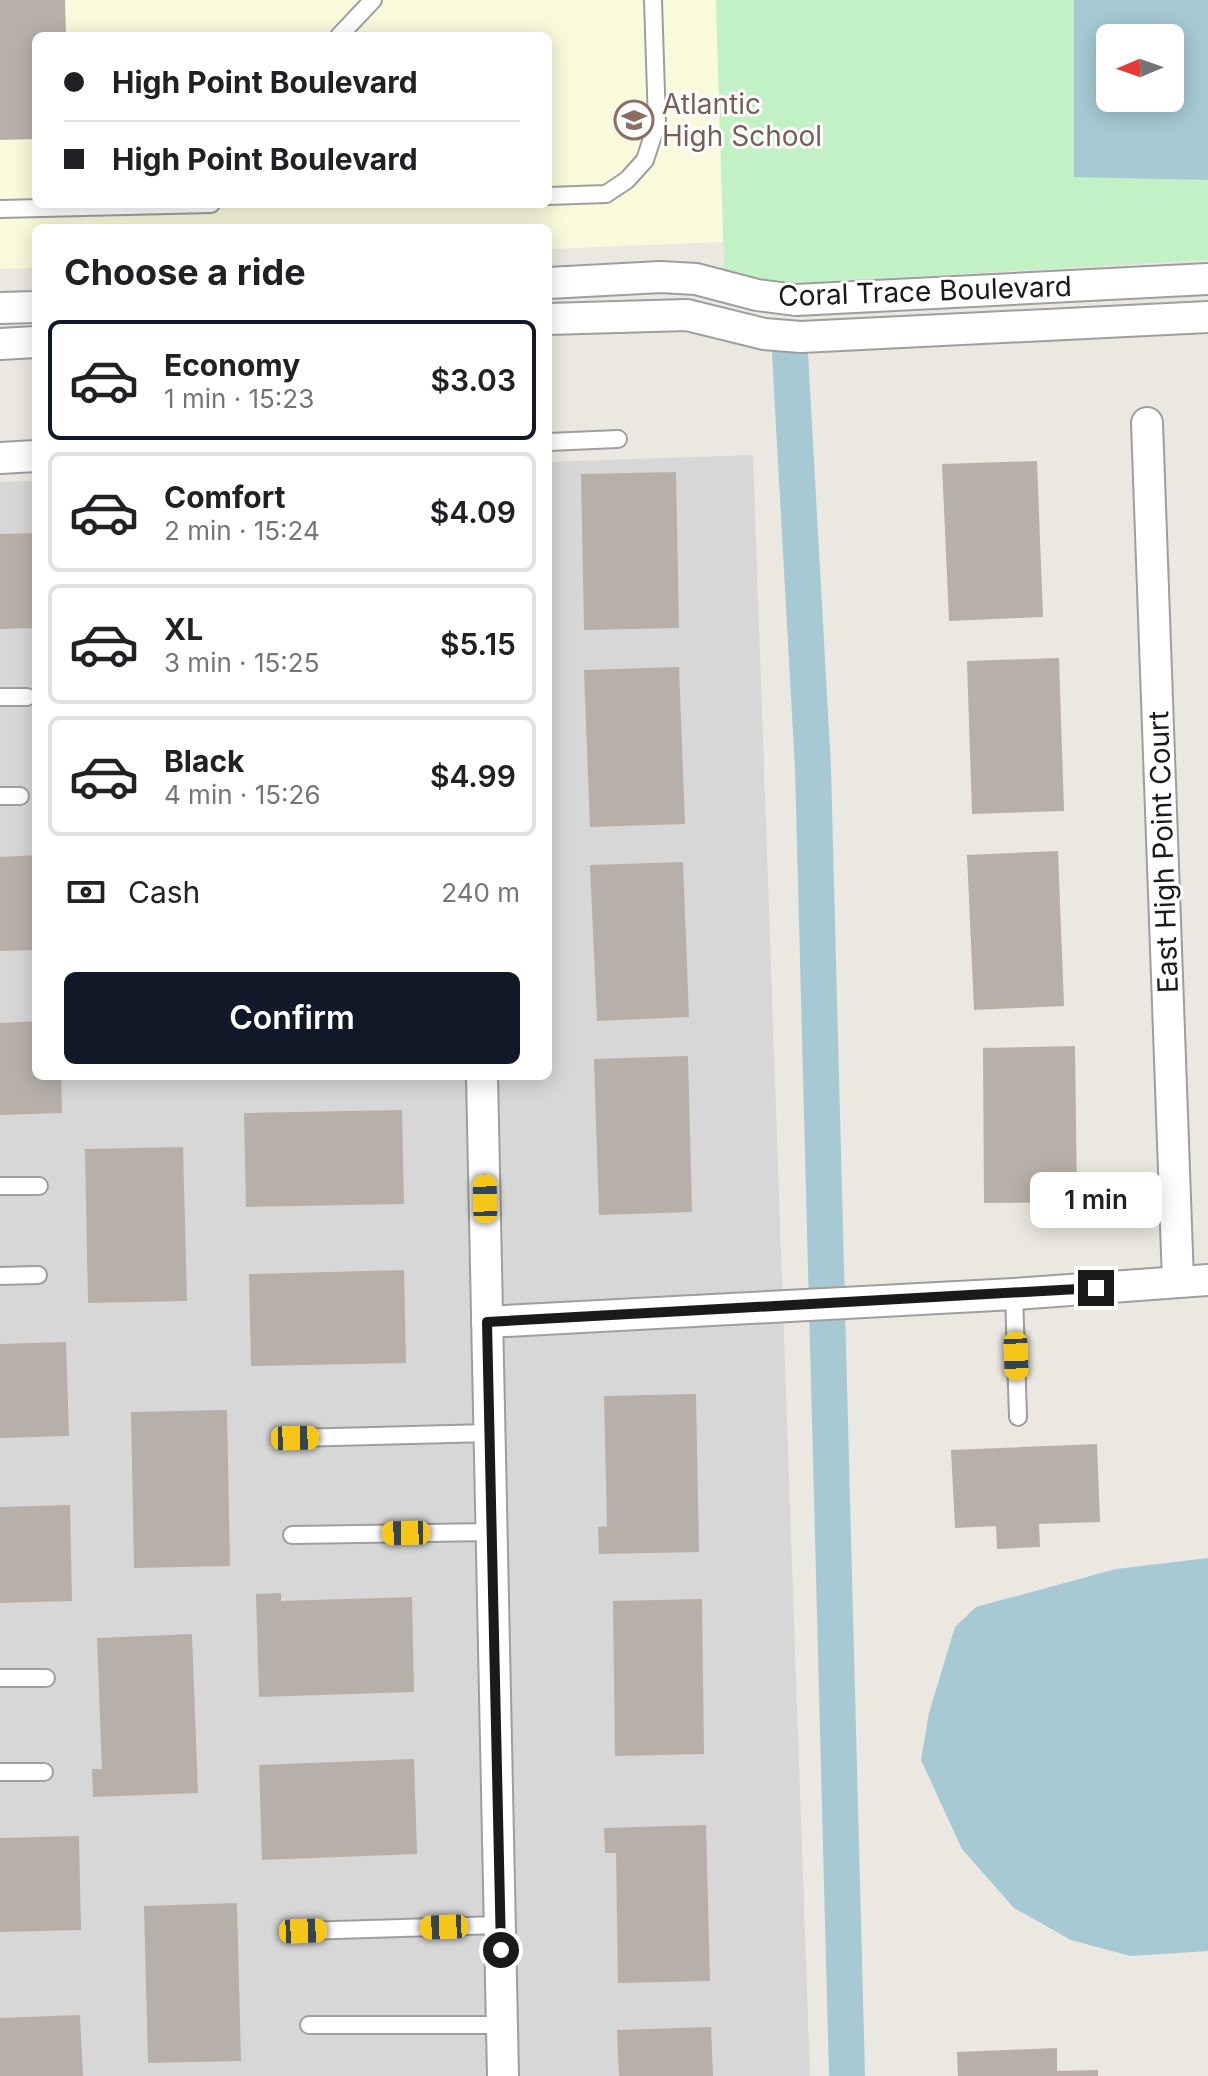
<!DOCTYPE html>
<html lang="en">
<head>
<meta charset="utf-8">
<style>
  body { margin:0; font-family:Inter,sans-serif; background:#f2f2f2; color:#202124; height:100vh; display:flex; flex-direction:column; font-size:30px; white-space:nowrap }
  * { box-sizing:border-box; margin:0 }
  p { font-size:26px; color:#757577 }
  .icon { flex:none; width:44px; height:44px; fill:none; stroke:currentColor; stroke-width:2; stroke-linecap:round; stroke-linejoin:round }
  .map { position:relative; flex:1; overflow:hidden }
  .details { position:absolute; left:32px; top:224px; width:520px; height:856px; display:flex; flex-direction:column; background:#fff; border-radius:12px; box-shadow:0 4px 20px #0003 }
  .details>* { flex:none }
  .top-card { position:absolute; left:32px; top:32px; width:520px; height:176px; border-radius:12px; box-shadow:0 4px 20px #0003; display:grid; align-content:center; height:176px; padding:0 32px; background:#fff }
  .needle { width:52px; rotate:268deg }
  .controls { position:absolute; left:1096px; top:24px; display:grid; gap:16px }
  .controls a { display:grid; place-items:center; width:88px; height:88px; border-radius:12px; background:#fff; box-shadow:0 4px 20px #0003; font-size:40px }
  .end { position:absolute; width:36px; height:36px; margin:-18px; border:10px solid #1a1a1a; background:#fff; box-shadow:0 0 0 4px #fff }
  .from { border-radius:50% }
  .bubble { position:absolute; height:56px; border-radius:12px; background:#fff; box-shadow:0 4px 20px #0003; font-size:26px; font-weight:600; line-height:56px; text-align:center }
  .car { position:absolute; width:24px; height:48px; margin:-24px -12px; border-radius:10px; box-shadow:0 0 6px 2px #0007; background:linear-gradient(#f5c518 24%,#345 0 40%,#f5c518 0 76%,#345 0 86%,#f5c518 0) }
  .top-card b { display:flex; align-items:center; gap:28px; height:76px; font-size:30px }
  .top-card b+b { border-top:2px solid #e0e0e0 }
  .top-card i { width:20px; height:20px; background:#202124 }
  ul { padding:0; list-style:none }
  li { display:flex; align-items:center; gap:24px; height:120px; margin:0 16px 12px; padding:0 16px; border:4px solid #e0e0e0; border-radius:12px }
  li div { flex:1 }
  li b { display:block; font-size:30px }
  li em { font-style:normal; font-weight:600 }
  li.on { border-color:#111827 }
  li>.icon { width:72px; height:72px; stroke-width:1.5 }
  h2 { padding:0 32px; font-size:36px; line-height:96px }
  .pay { display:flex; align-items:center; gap:20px; height:88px; padding:0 32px; font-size:30px }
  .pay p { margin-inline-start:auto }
  .cta { display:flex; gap:16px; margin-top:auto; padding:16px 32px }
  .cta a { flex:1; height:92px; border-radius:12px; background:#111827; color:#fff; font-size:32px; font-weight:600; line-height:92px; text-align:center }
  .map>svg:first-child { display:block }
  .residential { fill:#d8d7d7 }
  .education { fill:#f9fadb; fill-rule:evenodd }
  .park { fill:#c2f1c6; fill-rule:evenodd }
  .water { fill:#a6c9d3; fill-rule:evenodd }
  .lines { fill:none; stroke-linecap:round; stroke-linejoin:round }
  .canal { stroke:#a6c9d3; stroke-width:36 }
  .building { fill:#b7b0aa; stroke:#baafa5; stroke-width:2 }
  .service-casing { stroke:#9e9e9e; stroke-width:20 }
  .minor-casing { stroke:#9e9e9e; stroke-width:34 }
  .service { stroke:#fff; stroke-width:16 }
  .minor { stroke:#fff; stroke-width:30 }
  .route { stroke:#1a1a1a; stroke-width:10 }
  .labels { text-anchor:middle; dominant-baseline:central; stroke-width:6; stroke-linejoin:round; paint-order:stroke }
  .education-label { font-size:28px; fill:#785e54; stroke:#fff; text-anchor:start }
  .street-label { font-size:28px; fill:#1a1a1a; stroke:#fff }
</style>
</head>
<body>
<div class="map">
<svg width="1208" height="2076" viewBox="0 0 1208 2076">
  <rect width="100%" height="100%" fill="#ebe8e1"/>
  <polygon class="residential" points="753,455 810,2076 0,2076 0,482 36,481 36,1076 548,1076 548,462"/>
  <path class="education" d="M0,0H716L724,242L548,249V228H36V268L0,269ZM36,36H548V204H36Z"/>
  <path class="park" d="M716,0H1208V260L783,284L724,269ZM1110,38H1170V98H1110Z"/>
  <g class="water">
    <path d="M1074,0H1208V180L1074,177ZM1110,38H1170V98H1110Z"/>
    <polygon points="1208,1558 1208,1951 1130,1956 1071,1940 1014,1908 962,1849 921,1760 929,1713 955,1627 976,1607 1116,1569"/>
  </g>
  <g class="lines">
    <polyline class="canal" points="790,353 813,768 847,2076"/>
  </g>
  <g class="building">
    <polygon points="0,0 64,0 65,36 36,36 36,138 0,139"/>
    <polygon points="1036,462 1042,616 950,620 943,465"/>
    <polygon points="675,473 678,627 585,629 582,475"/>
    <polygon points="36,534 36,627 0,628 0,535"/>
    <polygon points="1058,659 1063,810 973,813 968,662"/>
    <polygon points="678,668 684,823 591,826 585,671"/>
    <polygon points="1057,852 1063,1005 975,1009 968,856"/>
    <polygon points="36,856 36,949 0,950 0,858"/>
    <polygon points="682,863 688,1016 598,1020 591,866"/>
    <polygon points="36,1022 36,1076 60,1076 61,1112 0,1114 0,1024"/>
    <polygon points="1074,1047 1076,1201 985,1202 984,1049"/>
    <polygon points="687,1057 691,1211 600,1214 595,1060"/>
    <polygon points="126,1076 217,1076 126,1078"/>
    <polygon points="401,1111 403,1203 247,1206 245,1114"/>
    <polygon points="182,1148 186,1300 89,1302 86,1150"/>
    <polygon points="403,1271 405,1362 252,1365 250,1275"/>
    <polygon points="65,1343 68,1435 0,1437 0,1345"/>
    <polygon points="695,1395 698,1551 600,1553 599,1528 608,1527 605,1397"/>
    <polygon points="226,1411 229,1565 135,1567 132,1413"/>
    <polygon points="1096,1445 1099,1521 1038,1523 1039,1546 998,1548 997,1525 956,1527 952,1451"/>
    <polygon points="69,1506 71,1600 0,1602 0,1508"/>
    <polygon points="280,1594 280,1602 411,1598 413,1691 260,1696 257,1595"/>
    <polygon points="701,1600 703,1753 616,1755 614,1602"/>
    <polygon points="191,1635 197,1792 94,1796 93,1770 103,1770 98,1639"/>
    <polygon points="413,1760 416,1853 263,1859 260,1766"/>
    <polygon points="705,1826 709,1980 619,1982 617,1852 606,1852 605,1829"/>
    <polygon points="78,1837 80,1929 0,1931 0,1839"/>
    <polygon points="236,1904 240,2060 149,2062 145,1907"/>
    <polygon points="79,2016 82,2076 0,2076 0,2019"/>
    <polygon points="710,2028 712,2076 620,2076 618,2031"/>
    <polygon points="1056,2049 1056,2072 1097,2071 1097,2076 959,2076 958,2053"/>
  </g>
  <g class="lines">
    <defs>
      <g id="service">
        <polyline points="339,36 373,0"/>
        <polyline points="548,196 606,194 627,180 645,160 657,123 653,0"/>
        <polyline points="0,209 211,204"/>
        <polyline points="548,442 618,439"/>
        <polyline points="0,697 27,697"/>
        <polyline points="0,796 20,796"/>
        <polyline points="0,1186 39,1186"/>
        <polyline points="0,1276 38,1275"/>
        <polyline points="1014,1294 1018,1417"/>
        <polyline points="295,1438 489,1433"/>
        <polyline points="292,1535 492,1532"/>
        <polyline points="0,1678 46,1678"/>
        <polyline points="0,1772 44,1772"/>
        <polyline points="303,1931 500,1925"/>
        <polyline points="309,2025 502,2025"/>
      </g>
      <g id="minor">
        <polyline points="548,283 661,277 696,279 757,295 796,300 1208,279"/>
        <polyline points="0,308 36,307"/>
        <polyline points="548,319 687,315 764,334 801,337 1208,317"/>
        <polyline points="0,344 36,342"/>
        <polyline points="1147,423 1178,1281"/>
        <polyline points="0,458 36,456"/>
        <polyline points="482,1076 503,2076"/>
        <polyline points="487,1322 1014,1294 1208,1280"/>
      </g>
    </defs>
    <use href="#service" class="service-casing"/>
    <use href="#minor" class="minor-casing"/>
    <use href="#service" class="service"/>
    <use href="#minor" class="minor"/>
  </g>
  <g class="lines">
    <polyline class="route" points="501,1950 487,1322 1096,1288"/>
  </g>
  <defs>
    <symbol id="school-ring" viewBox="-11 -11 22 22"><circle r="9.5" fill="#fff" stroke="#8d6e63" stroke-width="1.5"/><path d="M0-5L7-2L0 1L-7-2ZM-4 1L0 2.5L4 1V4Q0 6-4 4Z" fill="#8d6e63"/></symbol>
  </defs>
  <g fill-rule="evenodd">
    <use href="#school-ring" x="612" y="98" width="44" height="44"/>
  </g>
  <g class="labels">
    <g class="education-label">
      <text x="662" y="104">Atlantic<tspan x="662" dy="32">High School</tspan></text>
    </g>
    <g class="street-label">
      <text transform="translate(925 291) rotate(-2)">Coral Trace Boulevard</text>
      <text transform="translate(1163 852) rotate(-92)">East High Point Court</text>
    </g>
  </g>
</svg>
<div class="controls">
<a><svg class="needle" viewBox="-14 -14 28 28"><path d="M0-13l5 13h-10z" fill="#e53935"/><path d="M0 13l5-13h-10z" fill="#757577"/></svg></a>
</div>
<i class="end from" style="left:501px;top:1950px"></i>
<i class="end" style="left:1096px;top:1288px"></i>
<div class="bubble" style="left:1030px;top:1172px;width:132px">1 min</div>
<i class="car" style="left:485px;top:1199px;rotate:359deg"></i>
<i class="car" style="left:1016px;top:1356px;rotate:178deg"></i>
<i class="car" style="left:295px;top:1438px;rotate:89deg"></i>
<i class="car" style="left:406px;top:1533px;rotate:269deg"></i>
<i class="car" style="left:444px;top:1927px;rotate:268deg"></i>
<i class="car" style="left:303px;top:1931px;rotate:88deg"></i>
<div class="top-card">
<b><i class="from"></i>High Point Boulevard</b>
<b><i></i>High Point Boulevard</b>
</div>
<section class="details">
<h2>Choose a ride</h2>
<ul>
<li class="on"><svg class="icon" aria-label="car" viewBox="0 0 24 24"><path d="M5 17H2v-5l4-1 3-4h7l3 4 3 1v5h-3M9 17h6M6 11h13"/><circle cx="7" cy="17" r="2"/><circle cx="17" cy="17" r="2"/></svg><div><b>Economy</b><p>1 min · 15:23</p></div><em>$3.03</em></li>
<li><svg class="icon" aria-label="car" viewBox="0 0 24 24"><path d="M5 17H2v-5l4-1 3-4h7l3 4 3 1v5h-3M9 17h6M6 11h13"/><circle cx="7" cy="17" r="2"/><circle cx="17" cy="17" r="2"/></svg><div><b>Comfort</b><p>2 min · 15:24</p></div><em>$4.09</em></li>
<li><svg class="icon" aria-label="car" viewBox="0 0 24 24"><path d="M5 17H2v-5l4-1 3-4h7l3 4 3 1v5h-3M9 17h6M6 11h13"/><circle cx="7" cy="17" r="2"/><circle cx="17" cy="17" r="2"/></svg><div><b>XL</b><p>3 min · 15:25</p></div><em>$5.15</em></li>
<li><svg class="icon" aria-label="car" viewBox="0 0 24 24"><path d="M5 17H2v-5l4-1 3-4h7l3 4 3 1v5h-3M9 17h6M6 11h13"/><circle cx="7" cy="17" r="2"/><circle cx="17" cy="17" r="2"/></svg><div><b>Black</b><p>4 min · 15:26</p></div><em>$4.99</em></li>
</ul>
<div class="pay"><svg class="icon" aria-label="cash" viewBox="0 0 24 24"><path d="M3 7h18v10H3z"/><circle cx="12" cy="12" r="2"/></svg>Cash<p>240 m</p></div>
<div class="cta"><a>Confirm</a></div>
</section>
</div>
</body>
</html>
